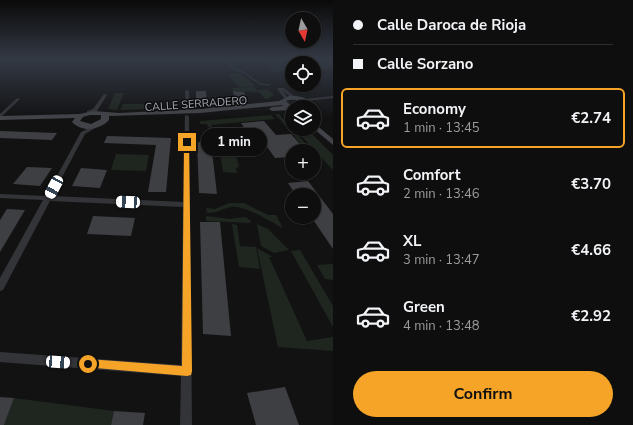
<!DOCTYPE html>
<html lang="en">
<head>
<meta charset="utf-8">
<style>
  body { margin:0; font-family:"Nunito Sans",sans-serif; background:#171717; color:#f1f3f6; height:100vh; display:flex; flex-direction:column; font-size:15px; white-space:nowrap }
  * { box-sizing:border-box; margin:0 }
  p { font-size:13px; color:#9b9c9e }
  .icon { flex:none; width:22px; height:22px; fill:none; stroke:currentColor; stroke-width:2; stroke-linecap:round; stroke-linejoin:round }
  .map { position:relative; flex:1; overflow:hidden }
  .panel { display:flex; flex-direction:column; background:#0e0e0e; width:300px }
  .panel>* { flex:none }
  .guide { display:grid; align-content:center; height:88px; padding:0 20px; background:#0e0e0e }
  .needle { width:26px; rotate:171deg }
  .fabs { position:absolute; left:285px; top:12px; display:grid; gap:8px }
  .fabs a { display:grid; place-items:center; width:36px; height:36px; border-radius:50%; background:#0e0e0e; box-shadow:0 1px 3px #0004,0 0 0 1px #2e2e2e; font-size:20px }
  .end { position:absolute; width:18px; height:18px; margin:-9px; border:5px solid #f5a428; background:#111; box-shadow:0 0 0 2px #111 }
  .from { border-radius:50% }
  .bubble { position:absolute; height:28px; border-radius:14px; background:#0e0e0e; box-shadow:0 1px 3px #0004,0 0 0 1px #2e2e2e; font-size:13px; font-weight:700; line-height:28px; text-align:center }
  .car { position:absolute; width:12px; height:24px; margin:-12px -6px; border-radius:5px; box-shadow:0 0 3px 1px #0007; background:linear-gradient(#fff 24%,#345 0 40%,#fff 0 76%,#345 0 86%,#fff 0) }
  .guide b { display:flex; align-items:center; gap:14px; height:38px; font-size:15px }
  .guide b+b { border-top:1px solid #2e2e2e }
  .guide i { width:10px; height:10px; background:#f1f3f6 }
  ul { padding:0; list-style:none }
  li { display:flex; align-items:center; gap:12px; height:60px; margin:0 8px 6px; padding:0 12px; border:2px solid transparent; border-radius:6px }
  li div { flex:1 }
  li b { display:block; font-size:15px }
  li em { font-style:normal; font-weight:700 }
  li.active { border-color:#f5a428 }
  li>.icon { width:36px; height:36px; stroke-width:1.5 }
  .action { display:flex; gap:8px; margin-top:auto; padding:8px 20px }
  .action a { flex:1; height:46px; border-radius:24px; background:#f5a428; color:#111; font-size:16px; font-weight:700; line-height:46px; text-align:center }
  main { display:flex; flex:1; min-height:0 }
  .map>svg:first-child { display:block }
  .green { fill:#1e261f }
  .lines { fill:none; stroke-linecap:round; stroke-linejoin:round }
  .stream { stroke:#2a3339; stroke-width:1.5 }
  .building { fill:#3e3f43 }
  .minor { fill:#333438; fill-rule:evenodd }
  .secondary { fill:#414348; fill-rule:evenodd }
  .route { fill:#f5a428 }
  .labels { text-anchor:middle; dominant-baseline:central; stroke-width:3; stroke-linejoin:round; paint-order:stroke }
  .far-street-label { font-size:11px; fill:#a3a9b4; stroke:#0d0d0e }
</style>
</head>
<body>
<main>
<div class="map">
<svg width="333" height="425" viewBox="0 0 333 425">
  <rect width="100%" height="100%" fill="#121213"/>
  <g class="green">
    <polygon points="259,59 333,59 333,68 314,70 314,63 292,63 292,71 274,72"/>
    <polygon points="239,73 255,86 239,87 228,74"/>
    <polygon points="254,87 256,90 268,89 274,95 266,100 259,92 233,91 232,88"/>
    <polygon points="115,93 124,93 117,110 108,109"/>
    <polygon points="123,104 147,104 146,109 120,110"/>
    <polygon points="275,114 279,114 312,151 307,151"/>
    <polygon points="271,115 275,119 211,125 213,128 208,127 207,124 200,124 200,121"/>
    <polygon points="295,129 307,129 333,155 333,170"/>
    <polygon points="116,154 149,155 146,171 111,170"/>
    <polygon points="220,154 236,154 239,167 236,168 237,173 223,172"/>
    <path d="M229,203H244L268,215H276L283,228C271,222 243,204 231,207C221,209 218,213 207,213L206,208L215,209Z"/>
    <polygon points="206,216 230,219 245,217 250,220 251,223 206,221"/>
    <polygon points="232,224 237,225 240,246 256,247 260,269 239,267"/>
    <polygon points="257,224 268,229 289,250 274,253 261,246"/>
    <polygon points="257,248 273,257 269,257 307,341 333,337 333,351 278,347"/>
    <polygon points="300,250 333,306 333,327 291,251"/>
    <polygon points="333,264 333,280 325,279 317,265"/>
    <polygon points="14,398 114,411 111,425 4,425"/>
  </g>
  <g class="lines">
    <polyline class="stream" points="225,59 234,69 245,73 260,84 269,85"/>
  </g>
  <g class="building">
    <polygon points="196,91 206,91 207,105 196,105"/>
    <polygon points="233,91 244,92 247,101 235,101"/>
    <polygon points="264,121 276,135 291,134 306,151 292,151 292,157 275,158 258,134 248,134 241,123"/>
    <polygon points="0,131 57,133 52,140 0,138"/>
    <polygon points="107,136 171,138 166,192 148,192 156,145 104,143"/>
    <polygon points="197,142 211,143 217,194 199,193"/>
    <polygon points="27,167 52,168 40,186 13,184"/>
    <polygon points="81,168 107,170 100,188 72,186"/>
    <polygon points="308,181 333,214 333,249 314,221 314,195 296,195 288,183"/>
    <polygon points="7,209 25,210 0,252 0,220"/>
    <polygon points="93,216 135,218 131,236 87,234"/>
    <polygon points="200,222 220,222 231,336 203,334"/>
    <polygon points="285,387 299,425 256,425 247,393"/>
    <polygon points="0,397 14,398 4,425 0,425"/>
    <polygon points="114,411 145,413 143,425 111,425"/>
  </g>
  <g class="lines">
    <g class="minor">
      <polygon points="278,88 284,88 296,98 293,99 282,90 288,98 285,99 277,89"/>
      <polygon points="187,90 189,91 190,111 188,112 186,111 185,91"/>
      <polygon points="104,94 107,95 97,111 87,113 87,111 93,109"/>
      <polygon points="333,96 333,98 305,101 303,100 305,99"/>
      <polygon points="17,98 20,99 0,118 0,114"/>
      <polygon points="185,115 189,116 192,425 180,425 181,376 0,362 0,352 181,365 183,207 50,201 3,290 0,291 0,278 43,200 0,198 0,194 46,196 81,132 95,125 97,125 97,127 85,134 52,196 183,202"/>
    </g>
    <g class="secondary">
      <path d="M289,96C298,95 311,98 314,107H308C303,100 293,98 286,101L293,107L290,110L272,111L269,109L272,107L283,106L282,105L200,113L109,116V120C100,130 82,133 72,122L75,118L0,120V116L79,114L94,111L119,113L200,109L279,101ZM90,115H101V119L91,124L80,121L83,117Z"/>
      <polygon points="314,123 333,139 333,145 314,129"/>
    </g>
  </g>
  <linearGradient id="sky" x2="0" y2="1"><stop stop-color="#0a0a0a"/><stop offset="0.5" stop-color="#333944"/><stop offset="1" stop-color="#333944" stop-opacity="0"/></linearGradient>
  <rect width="333" height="118" fill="url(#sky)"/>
  <polygon class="route" points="187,140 189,142 192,371 191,375 187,376 84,367 83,364 84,360 88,359 182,366 184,142"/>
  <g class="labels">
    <g class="far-street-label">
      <text transform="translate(196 104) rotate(-4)">CALLE SERRADERO</text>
    </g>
  </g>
</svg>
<div class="fabs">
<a><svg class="needle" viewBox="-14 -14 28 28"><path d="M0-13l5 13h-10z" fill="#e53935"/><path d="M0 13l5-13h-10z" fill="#9b9c9e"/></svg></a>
<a><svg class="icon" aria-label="locate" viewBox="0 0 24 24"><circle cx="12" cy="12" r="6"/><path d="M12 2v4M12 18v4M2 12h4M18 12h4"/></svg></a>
<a><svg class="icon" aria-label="layers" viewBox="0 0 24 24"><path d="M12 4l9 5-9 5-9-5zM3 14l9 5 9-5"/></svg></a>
<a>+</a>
<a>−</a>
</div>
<i class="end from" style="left:88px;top:364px"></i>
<i class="end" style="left:187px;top:142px"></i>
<div class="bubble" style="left:201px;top:128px;width:66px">1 min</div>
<i class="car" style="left:54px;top:187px;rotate:208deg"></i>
<i class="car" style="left:128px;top:202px;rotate:273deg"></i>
<i class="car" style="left:58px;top:362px;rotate:94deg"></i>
</div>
<section class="panel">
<div class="guide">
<b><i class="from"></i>Calle Daroca de Rioja</b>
<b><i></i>Calle Sorzano</b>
</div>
<ul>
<li class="active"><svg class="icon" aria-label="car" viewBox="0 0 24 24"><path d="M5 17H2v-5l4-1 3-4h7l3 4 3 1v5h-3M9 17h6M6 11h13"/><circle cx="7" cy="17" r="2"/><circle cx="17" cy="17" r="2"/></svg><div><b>Economy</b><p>1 min · 13:45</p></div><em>€2.74</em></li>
<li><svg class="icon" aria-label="car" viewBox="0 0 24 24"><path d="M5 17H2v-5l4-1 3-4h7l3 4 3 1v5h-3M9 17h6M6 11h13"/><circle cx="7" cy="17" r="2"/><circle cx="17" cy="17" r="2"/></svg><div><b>Comfort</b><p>2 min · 13:46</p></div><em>€3.70</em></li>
<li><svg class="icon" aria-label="car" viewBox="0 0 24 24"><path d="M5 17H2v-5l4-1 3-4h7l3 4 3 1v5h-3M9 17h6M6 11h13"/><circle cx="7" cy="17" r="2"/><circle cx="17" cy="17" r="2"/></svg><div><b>XL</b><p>3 min · 13:47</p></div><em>€4.66</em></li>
<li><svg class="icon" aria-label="car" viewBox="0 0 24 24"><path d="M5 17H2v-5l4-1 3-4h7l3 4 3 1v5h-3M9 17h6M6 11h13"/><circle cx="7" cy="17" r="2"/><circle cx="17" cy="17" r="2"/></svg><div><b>Green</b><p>4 min · 13:48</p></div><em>€2.92</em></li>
</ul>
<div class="action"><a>Confirm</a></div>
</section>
</main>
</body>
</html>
